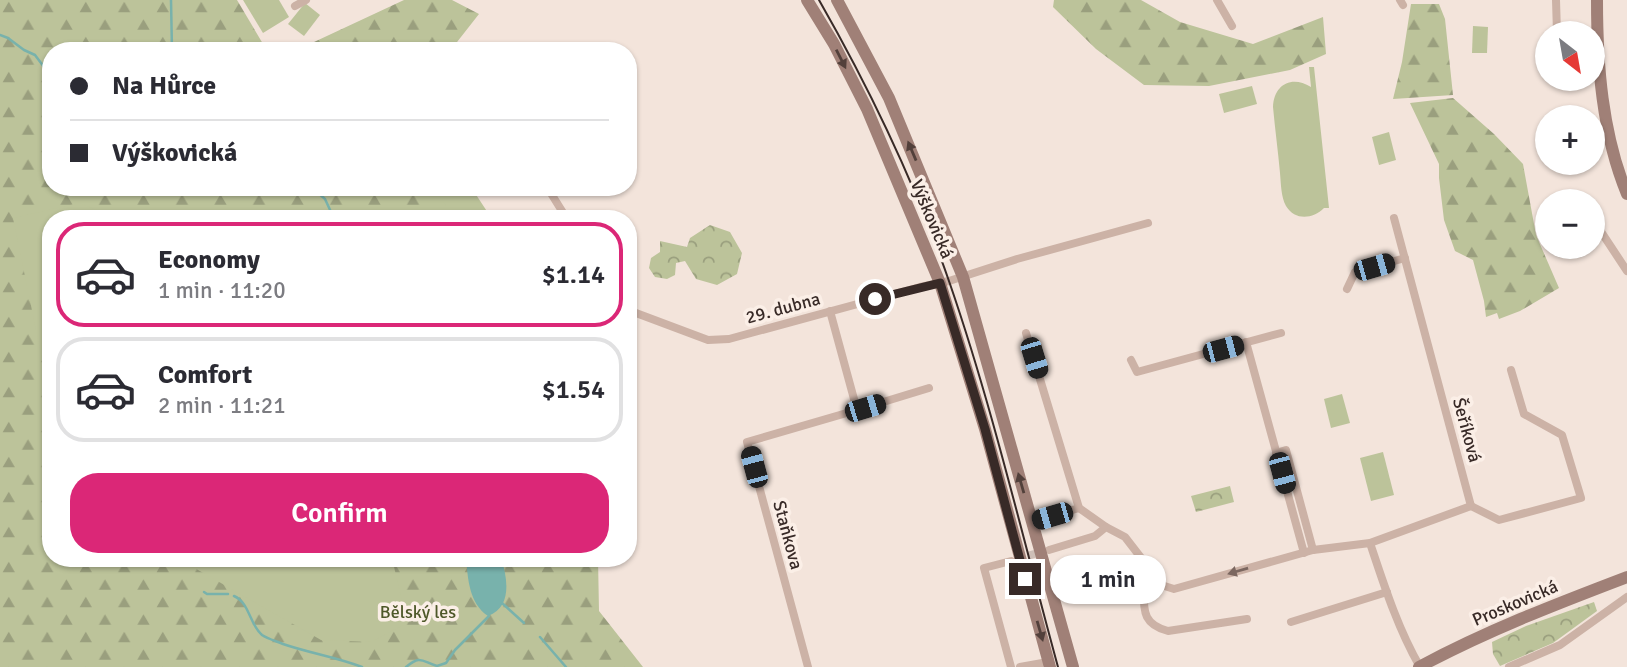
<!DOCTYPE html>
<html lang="en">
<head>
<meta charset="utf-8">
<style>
  body { margin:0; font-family:Signika,sans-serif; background:#f7f7f7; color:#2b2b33; height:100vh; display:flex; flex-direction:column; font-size:26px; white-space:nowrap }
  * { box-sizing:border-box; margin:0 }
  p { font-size:23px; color:#7c7c81 }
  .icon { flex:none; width:38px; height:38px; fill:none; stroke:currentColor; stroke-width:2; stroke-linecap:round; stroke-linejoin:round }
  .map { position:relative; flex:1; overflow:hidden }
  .sheet { position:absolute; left:42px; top:210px; width:595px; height:357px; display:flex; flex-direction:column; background:#fff; border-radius:28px; box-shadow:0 2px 5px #0004 }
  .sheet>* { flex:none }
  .guide { position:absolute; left:42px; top:42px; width:595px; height:154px; border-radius:28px; box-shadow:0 2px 5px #0004; display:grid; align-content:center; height:154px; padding:0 28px; background:#fff }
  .needle { width:46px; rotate:149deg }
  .tools { position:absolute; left:1535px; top:21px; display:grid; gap:14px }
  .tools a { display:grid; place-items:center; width:70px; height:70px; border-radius:50%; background:#fff; box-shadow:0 2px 5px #0004; font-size:35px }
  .end { position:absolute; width:32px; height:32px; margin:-16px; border:9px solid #382a27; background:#fff; box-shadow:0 0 0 4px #fff }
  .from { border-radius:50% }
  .bubble { position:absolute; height:49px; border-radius:24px; background:#fff; box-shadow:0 2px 5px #0004; font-size:23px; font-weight:600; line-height:49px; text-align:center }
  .car { position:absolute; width:21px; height:42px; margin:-21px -10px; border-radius:9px; box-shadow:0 0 5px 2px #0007; background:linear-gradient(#222 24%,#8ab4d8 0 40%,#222 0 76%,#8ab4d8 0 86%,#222 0) }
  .guide b { display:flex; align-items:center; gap:24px; height:66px; font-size:26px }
  .guide b+b { border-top:2px solid #e1e1e2 }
  .guide i { width:18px; height:18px; background:#2b2b33 }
  ul { padding:12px 0 0; list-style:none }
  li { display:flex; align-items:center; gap:21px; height:105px; margin:0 14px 10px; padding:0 14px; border:4px solid #e1e1e2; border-radius:28px }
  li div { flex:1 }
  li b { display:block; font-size:26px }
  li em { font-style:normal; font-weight:600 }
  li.active { border-color:#db2777 }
  li>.icon { width:63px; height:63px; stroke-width:1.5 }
  .primary-button { display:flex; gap:14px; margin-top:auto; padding:14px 28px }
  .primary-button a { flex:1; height:80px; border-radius:28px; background:#db2777; color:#fff; font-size:28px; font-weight:600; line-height:80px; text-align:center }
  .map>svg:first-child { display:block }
  .forest { fill:url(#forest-firs) }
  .park { fill:url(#park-crowns) }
  .pitch { fill:#bcc39a }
  .water { fill:#78b2ac }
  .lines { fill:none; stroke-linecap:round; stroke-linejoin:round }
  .stream { stroke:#78b2ac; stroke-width:2.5 }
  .street-tunnel { stroke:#cebfb7; stroke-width:8; stroke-dasharray:8 4; stroke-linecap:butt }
  .street { stroke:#ccb2a6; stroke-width:8 }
  .secondary { stroke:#a08077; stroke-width:12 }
  .tram { stroke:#382a27; stroke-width:2 }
  .oneway { fill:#52403b }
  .oneway2 { fill:#7b6760 }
  .route { stroke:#382a27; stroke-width:9 }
  .labels { text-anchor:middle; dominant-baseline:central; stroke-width:7; stroke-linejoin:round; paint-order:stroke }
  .street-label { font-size:18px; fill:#382a27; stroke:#fbefe7 }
  .park-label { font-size:18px; fill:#4e5829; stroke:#fbefe7 }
</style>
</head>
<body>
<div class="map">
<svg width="1627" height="667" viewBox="0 0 1627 667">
  <defs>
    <pattern id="forest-firs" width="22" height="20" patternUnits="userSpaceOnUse" patternTransform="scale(1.75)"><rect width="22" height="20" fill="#bcc39a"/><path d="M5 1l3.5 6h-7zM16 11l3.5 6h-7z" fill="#9a9f7e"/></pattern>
    <pattern id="park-crowns" width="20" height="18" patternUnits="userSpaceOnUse" patternTransform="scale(1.75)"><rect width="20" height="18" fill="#bcc39a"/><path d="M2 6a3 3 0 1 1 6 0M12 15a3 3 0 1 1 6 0" fill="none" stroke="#9a9f7e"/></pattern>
  </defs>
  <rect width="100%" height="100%" fill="#f3e4db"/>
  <g class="forest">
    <polygon points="0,0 237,0 266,49 276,43 314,42 404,0 452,0 479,14 450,51 51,51 51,187 471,187 492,219 51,219 51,558 598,558 599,611 643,667 0,667"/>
    <polygon points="1054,0 1141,0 1180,22 1253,44 1323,17 1326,54 1290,70 1209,86 1144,85 1096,49 1053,7"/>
    <polygon points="1411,4 1439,4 1445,19 1453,95 1393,99 1402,62"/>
    <polygon points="1453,98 1494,134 1523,164 1536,235 1559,288 1520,311 1499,319 1497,313 1486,317 1484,301 1473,260 1455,251 1444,220 1439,178 1439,164 1410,103"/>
  </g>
  <g class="park">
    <polygon points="710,225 730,232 742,253 737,274 717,285 696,279 685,261 676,263 675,275 667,279 655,277 649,268 651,258 660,252 660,241 687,247 690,238"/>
    <polygon points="1230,486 1234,502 1196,512 1191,496"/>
    <polygon points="1594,602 1597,611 1553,643 1500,666 1493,654 1492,642 1526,626"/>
  </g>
  <g class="pitch">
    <polygon points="243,0 279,0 289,17 263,33"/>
    <polygon points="305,3 320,15 304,36 288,24"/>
    <polygon points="1473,26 1488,27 1487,53 1472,53"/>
    <path d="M1309,67H1314L1329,208H1324C1313,219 1295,221 1286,206C1281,197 1281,184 1280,173C1278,151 1275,129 1273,107C1274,84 1292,75 1311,87Z"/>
    <polygon points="1252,86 1257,104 1224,113 1219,94"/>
    <polygon points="1389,132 1396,160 1379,165 1372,137"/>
    <polygon points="434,187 469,187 482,207 464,219 454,219"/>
    <polygon points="79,203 121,219 51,219 51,403 13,218"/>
    <polygon points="1342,394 1350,423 1331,428 1324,399"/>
    <polygon points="1383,452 1394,495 1371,501 1360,458"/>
    <polygon points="177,558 392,558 407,623 371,642 321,640"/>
  </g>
  <path class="water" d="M466,558H501C508,579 512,607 488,616C469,603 468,579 466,558Z"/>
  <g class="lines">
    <g class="stream">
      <polyline points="171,0 172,51"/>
      <polyline points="0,35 8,38 24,50 35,55 44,67 51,70"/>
      <polyline points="316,187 316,191 325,199 331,212 339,219"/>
      <polyline points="204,592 207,594 228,594"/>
      <path d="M234,596C250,603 249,624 262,635C268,639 276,641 283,644C309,653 336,657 362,667"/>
      <polyline points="502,603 524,623"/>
      <polyline points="540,637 566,667"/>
      <path d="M406,667C421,655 421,661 437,666L446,663L455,650L489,616"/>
    </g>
    <polyline class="street-tunnel" points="1017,559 1045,551"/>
    <g class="street">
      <polyline points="1217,0 1232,26"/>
      <polyline points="1400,0 1403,5"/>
      <polyline points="1556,0 1557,33"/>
      <polyline points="295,6 306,0"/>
      <polyline points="1559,79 1568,79"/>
      <polyline points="547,187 567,219"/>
      <polyline points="1394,218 1471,506"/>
      <polyline points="1592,218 1627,271"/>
      <polyline points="1347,289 1355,272 1405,258"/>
      <polyline points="628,310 708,340 729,339 920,287 949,281 1017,259 1148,223"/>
      <polyline points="1026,333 1079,508 1106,527"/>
      <polyline points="1246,342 1304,553"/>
      <polyline points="1131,360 1137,372 1281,333"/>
      <polyline points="857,410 929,388"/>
      <polyline points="1276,453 1286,450 1313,550"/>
      <polyline points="1471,506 1499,520 1581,498 1562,435 1524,414 1511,370"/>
      <polyline points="1032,522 1079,508"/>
      <path d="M1370,543C1384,585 1398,629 1420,667"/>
      <polyline points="1049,550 1095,536 1106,527 1125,537 1142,559 1155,583 1174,589 1313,550 1370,543 1471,506"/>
      <polyline points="1011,561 984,568 1011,667"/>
      <path d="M1144,591C1143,613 1145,625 1168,631L1247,619"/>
      <polyline points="1291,622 1387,592"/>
      <polyline points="808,667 747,442 857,410 830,311"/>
      <polyline points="1020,667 1048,662"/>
      <polyline points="1509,667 1560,645 1627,597"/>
    </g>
    <g class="secondary">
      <polyline points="807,0 834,44 867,109 940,283 985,429 1050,667"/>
      <polyline points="837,0 889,98 963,277 1073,667"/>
      <path d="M1597,0C1597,65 1602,133 1627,194"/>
      <path d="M1419,667C1486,631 1556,604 1627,577"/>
    </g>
    <path class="tram" d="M819,0C871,91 916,185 950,284C993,409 1023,539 1058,667"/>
  </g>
  <defs><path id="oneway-solid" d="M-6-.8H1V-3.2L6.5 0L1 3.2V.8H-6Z" transform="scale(1.75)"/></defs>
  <g class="oneway">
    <use href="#oneway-solid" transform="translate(841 59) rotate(63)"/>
    <use href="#oneway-solid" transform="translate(912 151) rotate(-113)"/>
    <use href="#oneway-solid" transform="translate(1021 483) rotate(-106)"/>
    <use href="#oneway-solid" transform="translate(1040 631) rotate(74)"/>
  </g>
  <use class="oneway2" href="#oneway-solid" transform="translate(1238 571) rotate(164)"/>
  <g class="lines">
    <polyline class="route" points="875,299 940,283 985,429 1025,579"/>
  </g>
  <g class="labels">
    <g class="street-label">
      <text transform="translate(932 219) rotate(67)">Výškovická</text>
      <text transform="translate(783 308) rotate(-15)">29. dubna</text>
      <text transform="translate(1467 430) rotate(75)">Šeříková</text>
      <text transform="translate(788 535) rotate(75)">Staňkova</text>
      <text transform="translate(1515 603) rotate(-23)">Proskovická</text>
    </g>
    <g class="park-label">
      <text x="418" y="612">Bělský les</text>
    </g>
  </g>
</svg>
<div class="tools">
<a><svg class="needle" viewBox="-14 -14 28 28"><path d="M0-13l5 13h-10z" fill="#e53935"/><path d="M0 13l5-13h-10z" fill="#7c7c81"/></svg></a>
<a>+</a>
<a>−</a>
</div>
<i class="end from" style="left:875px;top:299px"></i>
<i class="end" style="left:1025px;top:579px"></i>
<div class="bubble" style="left:1050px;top:555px;width:116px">1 min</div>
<i class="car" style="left:1374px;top:267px;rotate:74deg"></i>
<i class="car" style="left:1223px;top:349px;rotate:75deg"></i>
<i class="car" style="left:1034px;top:358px;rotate:163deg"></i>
<i class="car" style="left:865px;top:408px;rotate:73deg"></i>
<i class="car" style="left:754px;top:467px;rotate:345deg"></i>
<i class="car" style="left:1282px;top:473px;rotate:165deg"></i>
<i class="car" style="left:1052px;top:516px;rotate:254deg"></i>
<div class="guide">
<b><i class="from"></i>Na Hůrce</b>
<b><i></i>Výškovická</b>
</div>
<section class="sheet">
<ul>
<li class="active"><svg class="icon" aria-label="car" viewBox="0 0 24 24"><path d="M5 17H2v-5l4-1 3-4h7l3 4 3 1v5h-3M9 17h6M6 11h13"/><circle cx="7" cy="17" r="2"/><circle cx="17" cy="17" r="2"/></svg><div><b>Economy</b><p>1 min · 11:20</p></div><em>$1.14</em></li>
<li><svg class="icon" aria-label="car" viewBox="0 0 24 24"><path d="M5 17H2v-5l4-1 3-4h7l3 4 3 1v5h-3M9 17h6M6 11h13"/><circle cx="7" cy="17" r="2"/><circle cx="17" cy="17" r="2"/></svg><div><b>Comfort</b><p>2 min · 11:21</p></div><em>$1.54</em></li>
</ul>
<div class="primary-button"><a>Confirm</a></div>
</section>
</div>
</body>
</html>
